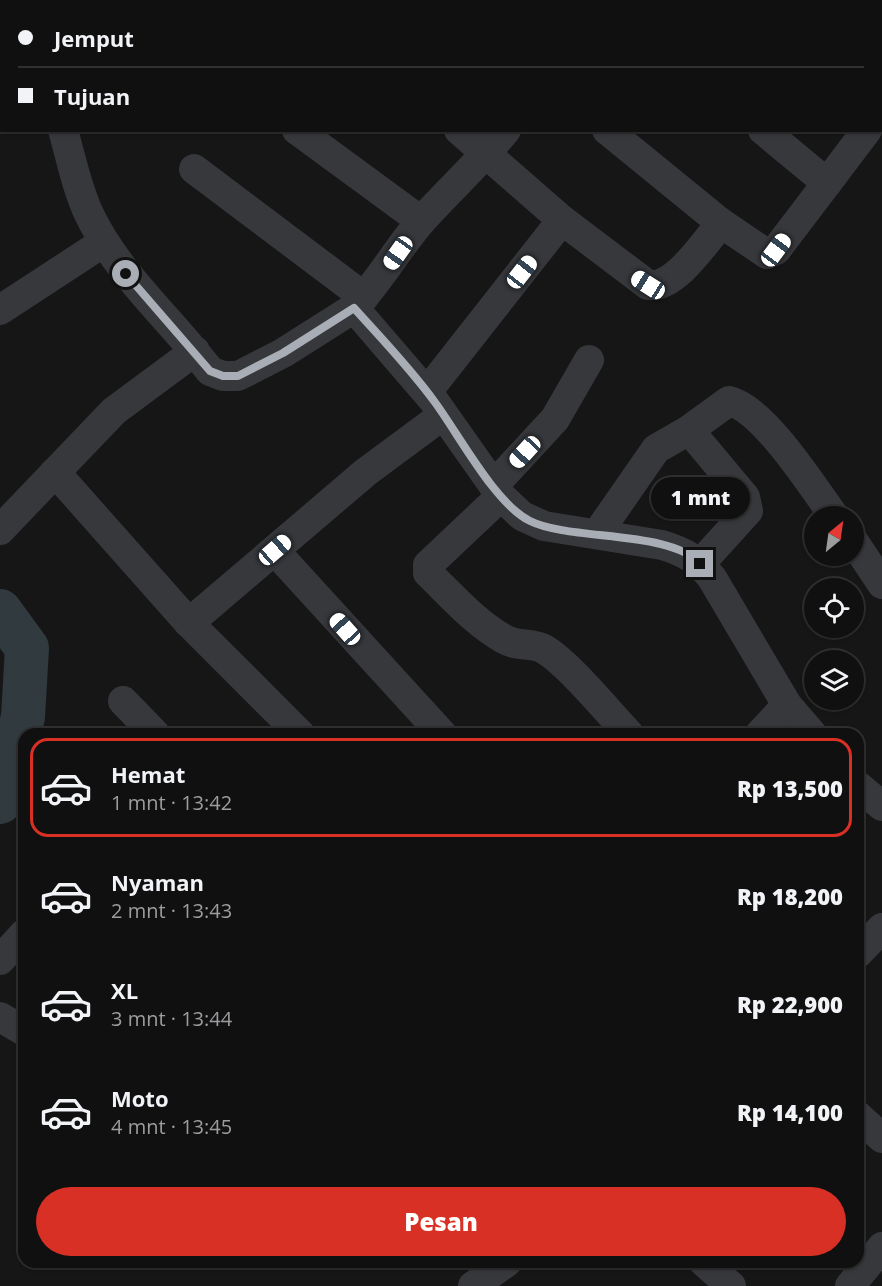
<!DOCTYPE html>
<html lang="id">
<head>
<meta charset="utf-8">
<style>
  body { margin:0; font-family:"Open Sans",sans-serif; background:#19191a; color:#f1f3f6; height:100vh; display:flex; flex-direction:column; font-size:22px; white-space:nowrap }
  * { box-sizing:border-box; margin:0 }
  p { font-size:20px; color:#9c9d9f }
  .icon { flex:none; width:33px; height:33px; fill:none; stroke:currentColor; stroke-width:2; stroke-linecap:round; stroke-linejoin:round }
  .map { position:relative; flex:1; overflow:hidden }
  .details { position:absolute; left:18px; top:728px; width:846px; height:540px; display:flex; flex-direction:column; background:#101011; border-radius:18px; box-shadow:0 2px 4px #0004,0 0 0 2px #303031 }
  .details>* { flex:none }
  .banner { position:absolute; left:0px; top:0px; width:882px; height:132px; box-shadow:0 2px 4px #0004,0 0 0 2px #303031; display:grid; align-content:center; height:132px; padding:0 18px; background:#101011 }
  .needle { width:39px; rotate:29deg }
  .buttons { position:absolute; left:804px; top:506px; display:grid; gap:12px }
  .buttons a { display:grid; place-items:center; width:60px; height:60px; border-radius:50%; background:#101011; box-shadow:0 2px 4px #0004,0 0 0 2px #303031; font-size:30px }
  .end { position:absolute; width:27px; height:27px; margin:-14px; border:8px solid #a9aeb6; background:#111; box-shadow:0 0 0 3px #111 }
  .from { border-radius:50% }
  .bubble { position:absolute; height:42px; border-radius:21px; background:#101011; box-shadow:0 2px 4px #0004,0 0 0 2px #303031; font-size:20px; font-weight:800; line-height:42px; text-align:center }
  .car { position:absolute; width:18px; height:36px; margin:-18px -9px; border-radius:8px; box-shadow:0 0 4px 2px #0007; background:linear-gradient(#fff 24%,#345 0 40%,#fff 0 76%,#345 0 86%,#fff 0) }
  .banner b { display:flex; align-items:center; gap:21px; height:57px; font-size:22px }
  .banner b+b { border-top:2px solid #303031 }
  .banner i { width:15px; height:15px; background:#f1f3f6 }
  ul { padding:10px 0 0; list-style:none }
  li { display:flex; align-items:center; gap:18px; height:99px; margin:0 12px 9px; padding:0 6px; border:3px solid transparent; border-radius:18px }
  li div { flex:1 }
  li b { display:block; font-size:22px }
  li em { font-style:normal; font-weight:800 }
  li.selected { border-color:#d93025 }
  li>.icon { width:54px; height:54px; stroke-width:1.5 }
  .cta { display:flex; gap:12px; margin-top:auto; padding:12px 18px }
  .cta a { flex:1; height:69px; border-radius:36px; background:#d93025; color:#fff; font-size:24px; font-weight:800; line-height:69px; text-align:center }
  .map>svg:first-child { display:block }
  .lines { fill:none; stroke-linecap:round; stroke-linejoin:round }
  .river { stroke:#303a3f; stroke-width:44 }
  .minor { stroke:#37383c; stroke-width:30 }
  .route { stroke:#a9aeb6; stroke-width:8 }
</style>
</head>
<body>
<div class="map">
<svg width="882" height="1286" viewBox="0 0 882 1286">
  <rect width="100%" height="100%" fill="#161617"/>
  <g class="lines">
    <polyline class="river" points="0,611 27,648 23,717 0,802"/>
    <g class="minor">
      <polyline points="28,0 28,2"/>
      <polyline points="769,0 771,2"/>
      <polyline points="607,2 609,0"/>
      <polyline points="880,112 882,110"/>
      <path d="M63,130C71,158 77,189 89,214C118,275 170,318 210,371L223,376H238L283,353L354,308L434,401L501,496L522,516L544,526L662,545C685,552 697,559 712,578L787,705L812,734"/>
      <polyline points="297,130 421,221"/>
      <path d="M459,130L562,220L648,285C675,289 705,242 721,223"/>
      <polyline points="607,130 721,223 767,254 776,250 827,183"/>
      <polyline points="763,130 827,183 867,130"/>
      <polyline points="194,169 364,297"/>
      <path d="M354,308C380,281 398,247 423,219C450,189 480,162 506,130"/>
      <polyline points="0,310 104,242"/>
      <polyline points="427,392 562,220"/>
      <polyline points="689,430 745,497 748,511 700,564"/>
      <polyline points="55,472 189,623 300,734"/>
      <polyline points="494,485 555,419 589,360"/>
      <path d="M501,496L428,565V573C451,595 475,623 504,639C517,647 532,642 544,649C568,663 608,712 629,734"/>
      <polyline points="0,530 114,411 195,351"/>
      <path d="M597,534L656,449L689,430L729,401C763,408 813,487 834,516"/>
      <polyline points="854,542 882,584"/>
      <polyline points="275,551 442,734"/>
      <polyline points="189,623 366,472 443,415"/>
      <polyline points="123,701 155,734"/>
      <polyline points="760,734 787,705"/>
      <polyline points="858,786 882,806"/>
      <polyline points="858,953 882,928"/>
      <polyline points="0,960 24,934"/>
      <polyline points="0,1017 24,1031"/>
      <polyline points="858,1116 882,1138"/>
      <polyline points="704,1262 731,1286"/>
      <polyline points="473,1286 507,1262"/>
      <polyline points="850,1286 882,1247"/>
    </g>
  </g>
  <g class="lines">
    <path class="route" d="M126,274L210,371L223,376H238L283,353L354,308C381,338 410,368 434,401C458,433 495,504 530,521C570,541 672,530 700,564"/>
  </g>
</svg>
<div class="buttons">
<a><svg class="needle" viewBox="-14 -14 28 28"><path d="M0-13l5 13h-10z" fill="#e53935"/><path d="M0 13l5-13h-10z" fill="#9c9d9f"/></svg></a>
<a><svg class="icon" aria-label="locate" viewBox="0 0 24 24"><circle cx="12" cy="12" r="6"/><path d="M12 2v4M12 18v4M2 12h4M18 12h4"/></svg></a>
<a><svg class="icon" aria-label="layers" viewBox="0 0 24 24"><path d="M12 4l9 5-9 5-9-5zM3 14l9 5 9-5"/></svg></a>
</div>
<i class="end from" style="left:126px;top:274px"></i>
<i class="end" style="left:700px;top:564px"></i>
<div class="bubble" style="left:651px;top:477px;width:99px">1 mnt</div>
<i class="car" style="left:776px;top:250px;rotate:37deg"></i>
<i class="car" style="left:398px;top:253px;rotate:215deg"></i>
<i class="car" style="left:522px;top:272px;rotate:38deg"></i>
<i class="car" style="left:648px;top:285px;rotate:302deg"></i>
<i class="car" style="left:525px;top:452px;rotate:223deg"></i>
<i class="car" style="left:275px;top:550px;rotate:49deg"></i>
<i class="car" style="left:345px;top:629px;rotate:318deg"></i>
<div class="banner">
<b><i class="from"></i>Jemput</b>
<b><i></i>Tujuan</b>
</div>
<section class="details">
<ul>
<li class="selected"><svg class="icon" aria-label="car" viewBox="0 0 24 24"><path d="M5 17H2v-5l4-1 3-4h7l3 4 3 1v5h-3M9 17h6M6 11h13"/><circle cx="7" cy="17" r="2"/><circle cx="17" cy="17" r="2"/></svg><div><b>Hemat</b><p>1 mnt · 13:42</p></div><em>Rp 13,500</em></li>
<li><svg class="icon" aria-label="car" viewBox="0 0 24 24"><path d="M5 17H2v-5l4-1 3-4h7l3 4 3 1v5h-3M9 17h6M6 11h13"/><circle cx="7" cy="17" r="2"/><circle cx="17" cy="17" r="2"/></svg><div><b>Nyaman</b><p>2 mnt · 13:43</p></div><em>Rp 18,200</em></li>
<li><svg class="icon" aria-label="car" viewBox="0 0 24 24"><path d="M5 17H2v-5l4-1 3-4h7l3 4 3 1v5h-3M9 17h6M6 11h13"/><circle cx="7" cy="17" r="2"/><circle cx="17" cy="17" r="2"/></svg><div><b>XL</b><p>3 mnt · 13:44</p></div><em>Rp 22,900</em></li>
<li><svg class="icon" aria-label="car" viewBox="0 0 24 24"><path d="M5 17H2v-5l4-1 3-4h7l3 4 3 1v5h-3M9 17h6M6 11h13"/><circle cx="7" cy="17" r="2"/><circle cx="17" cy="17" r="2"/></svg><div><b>Moto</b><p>4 mnt · 13:45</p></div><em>Rp 14,100</em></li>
</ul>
<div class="cta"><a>Pesan</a></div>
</section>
</div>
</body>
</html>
